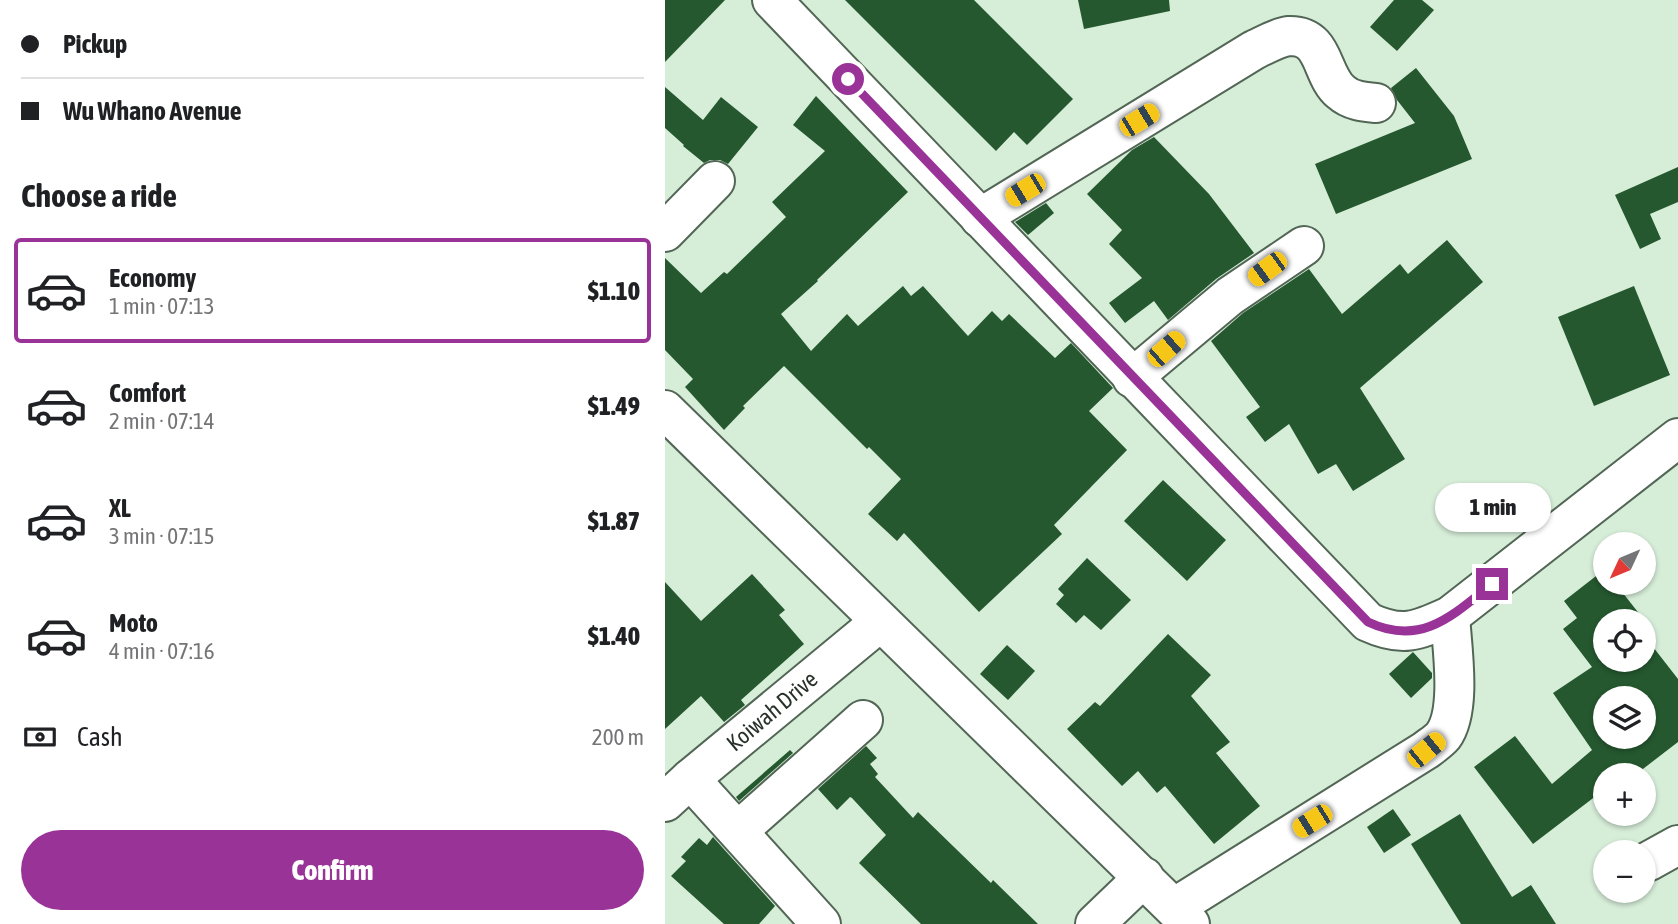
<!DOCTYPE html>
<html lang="en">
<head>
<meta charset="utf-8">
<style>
  body { margin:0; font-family:"Asap Condensed",sans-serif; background:#f2f2f2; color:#202124; height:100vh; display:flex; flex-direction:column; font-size:26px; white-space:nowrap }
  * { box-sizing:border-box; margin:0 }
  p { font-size:23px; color:#757577 }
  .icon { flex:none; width:38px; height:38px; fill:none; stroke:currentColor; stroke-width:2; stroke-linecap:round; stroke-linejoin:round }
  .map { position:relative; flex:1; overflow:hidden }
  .drawer { display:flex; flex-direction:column; background:#fff; width:665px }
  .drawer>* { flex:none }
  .guide { display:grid; align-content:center; height:154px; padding:0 21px; background:#fff }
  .needle { width:46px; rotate:226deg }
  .buttons { position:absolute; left:928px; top:532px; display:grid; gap:14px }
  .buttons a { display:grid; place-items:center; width:63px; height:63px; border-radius:50%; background:#fff; box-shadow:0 2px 5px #0004; font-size:35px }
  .end { position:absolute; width:32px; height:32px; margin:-16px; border:9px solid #993398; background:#fff; box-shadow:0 0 0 4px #fff }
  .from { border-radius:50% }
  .bubble { position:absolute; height:49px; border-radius:24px; background:#fff; box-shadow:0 2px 5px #0004; font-size:23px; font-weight:800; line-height:49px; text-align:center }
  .car { position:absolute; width:21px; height:42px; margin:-21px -10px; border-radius:9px; box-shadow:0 0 5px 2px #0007; background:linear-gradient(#f5c518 24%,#345 0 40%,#f5c518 0 76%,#345 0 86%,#f5c518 0) }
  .guide b { display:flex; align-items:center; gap:24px; height:66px; font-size:26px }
  .guide b+b { border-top:2px solid #e0e0e0 }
  .guide i { width:18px; height:18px; background:#202124 }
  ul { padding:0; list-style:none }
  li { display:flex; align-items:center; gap:21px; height:105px; margin:0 14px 10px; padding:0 7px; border:4px solid transparent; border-radius:7px }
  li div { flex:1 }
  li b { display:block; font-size:26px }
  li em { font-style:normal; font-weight:800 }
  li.on { border-color:#993398 }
  li>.icon { width:63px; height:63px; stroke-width:1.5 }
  h2 { padding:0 21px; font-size:32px; line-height:84px }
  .pay { display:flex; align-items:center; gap:18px; height:77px; padding:0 21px; font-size:26px }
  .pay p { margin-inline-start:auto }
  .action { display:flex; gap:14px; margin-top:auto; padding:14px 21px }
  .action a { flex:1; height:80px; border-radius:42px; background:#993398; color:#fff; font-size:28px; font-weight:800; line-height:80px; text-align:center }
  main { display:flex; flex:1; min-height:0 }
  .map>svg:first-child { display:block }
  .building { fill:#25582f; fill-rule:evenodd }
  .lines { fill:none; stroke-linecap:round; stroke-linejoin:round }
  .minor-casing { stroke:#526655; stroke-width:42 }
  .minor { stroke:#fff; stroke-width:38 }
  .route { stroke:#993398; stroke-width:9 }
  .labels { text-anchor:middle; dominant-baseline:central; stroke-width:7; stroke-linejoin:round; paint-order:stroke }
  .street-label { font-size:23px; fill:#29322a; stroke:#fff }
</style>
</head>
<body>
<main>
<section class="drawer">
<div class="guide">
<b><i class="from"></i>Pickup</b>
<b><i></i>Wu Whano Avenue</b>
</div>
<h2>Choose a ride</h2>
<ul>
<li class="on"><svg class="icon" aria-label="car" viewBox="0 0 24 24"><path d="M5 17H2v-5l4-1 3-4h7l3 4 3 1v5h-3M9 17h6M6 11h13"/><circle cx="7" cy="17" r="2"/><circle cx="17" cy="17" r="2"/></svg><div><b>Economy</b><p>1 min · 07:13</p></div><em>$1.10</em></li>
<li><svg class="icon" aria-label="car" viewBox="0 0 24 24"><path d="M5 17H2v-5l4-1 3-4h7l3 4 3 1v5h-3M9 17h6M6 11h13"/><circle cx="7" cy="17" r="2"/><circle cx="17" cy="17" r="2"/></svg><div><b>Comfort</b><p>2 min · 07:14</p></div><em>$1.49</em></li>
<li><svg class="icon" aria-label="car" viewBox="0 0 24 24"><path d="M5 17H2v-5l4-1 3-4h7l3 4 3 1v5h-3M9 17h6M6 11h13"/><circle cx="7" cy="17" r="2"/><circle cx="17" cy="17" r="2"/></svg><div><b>XL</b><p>3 min · 07:15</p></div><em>$1.87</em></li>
<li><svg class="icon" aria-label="car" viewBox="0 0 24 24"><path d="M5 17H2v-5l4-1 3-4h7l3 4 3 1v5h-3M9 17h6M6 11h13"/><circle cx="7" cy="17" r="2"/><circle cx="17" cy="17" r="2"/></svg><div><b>Moto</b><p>4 min · 07:16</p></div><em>$1.40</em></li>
</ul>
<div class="pay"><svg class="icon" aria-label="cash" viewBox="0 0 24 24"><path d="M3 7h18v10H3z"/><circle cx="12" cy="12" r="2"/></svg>Cash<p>200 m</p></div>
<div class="action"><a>Confirm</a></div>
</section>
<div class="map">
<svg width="1013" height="924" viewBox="0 0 1013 924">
  <rect width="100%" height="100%" fill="#d6edd8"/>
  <g class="building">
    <polygon points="0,0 60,0 0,62"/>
    <polygon points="180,0 309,0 408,99 362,145 349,132 331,151"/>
    <polygon points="413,0 504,0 505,11 419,29"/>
    <polygon points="729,0 757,0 769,10 732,51 705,27"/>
    <polygon points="751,68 789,116 807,159 671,214 650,164 750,123 732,100 726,88"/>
    <polygon points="0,87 38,120 56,97 93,127 63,164 55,160 45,160 39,163 18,146 19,145 0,128"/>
    <polygon points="151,96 243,192 152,280 153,281 116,314 146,351 182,314 193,326 238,286 246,296 258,286 303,336 327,311 337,321 344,314 390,358 406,343 448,388 424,411 462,450 389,525 397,534 314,612 239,533 232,541 203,514 236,479 204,447 202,449 119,366 78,406 80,408 59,430 20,387 28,379 0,350 0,258 36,293 59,272 62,274 121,217 107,202 160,151 128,125"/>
    <polygon points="489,137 544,194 589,253 551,279 503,320 489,301 460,323 444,303 477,278 444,244 457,230 422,194 467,150"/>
    <polygon points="1013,167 1013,202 985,214 996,239 975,249 950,195"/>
    <polygon points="381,203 389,213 363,235 350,222"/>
    <polygon points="782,240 818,282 695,388 740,459 688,491 671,464 653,474 624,424 600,442 581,417 595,407 546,341 578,313 644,269 677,314 735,264 743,274"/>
    <polygon points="969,286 1005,375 929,406 893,317"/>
    <polygon points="498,480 561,540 522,581 459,521"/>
    <polygon points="422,558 466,600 436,630 419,615 411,623 391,604 399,595 393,589"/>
    <path d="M940,569V583H950L976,616L970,621H940V660H978V634L1013,679V742L974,772L968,765L956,775H940V789L868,844L809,767L850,736L887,784L927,750L888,693L927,667L898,629L912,618L899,601ZM940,698H978V737H940Z"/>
    <polygon points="87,574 120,610 114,615 139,644 76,700 80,705 59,722 36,696 0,729 0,582 36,621"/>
    <polygon points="503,634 546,675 526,696 565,742 551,753 595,806 549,844 500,786 492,793 473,771 457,786 402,729 430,702 435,706"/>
    <polygon points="342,645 370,671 343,700 315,674"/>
    <polygon points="748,652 767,673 767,678 746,698 724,674"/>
    <polygon points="201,746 212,758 205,764 213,774 210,777 248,818 253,812 326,883 328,880 373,924 256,924 194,863 221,835 187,798 185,797 172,810 153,789"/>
    <polygon points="125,750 128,753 74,801 71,797"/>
    <polygon points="728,809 746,835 719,853 702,827"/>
    <polygon points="795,814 847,897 866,885 891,924 796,924 746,844"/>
    <polygon points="48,837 110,906 94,924 59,924 6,876 21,861 16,857 34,838 42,845"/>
  </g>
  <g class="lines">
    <defs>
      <g id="minor">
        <path d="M107,0L703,622C738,638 752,631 785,616L1013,438"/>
        <path d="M315,218L589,50C598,46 613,37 624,36C661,35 655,75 676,92C686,101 699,102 711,103"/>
        <polyline points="0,232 50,181"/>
        <polyline points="467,378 565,296 639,246"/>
        <polyline points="0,410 525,924"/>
        <polyline points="25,779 156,924"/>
        <polyline points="0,802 25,779 215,622"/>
        <polyline points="73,831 198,720"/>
        <polyline points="984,861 1013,845"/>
        <path d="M510,907L761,750C766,746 774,741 778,736C797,711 787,647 785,616"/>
        <polyline points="430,924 479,877"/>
      </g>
    </defs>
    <use href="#minor" class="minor-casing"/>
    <use href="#minor" class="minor"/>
  </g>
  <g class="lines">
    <path class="route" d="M183,79L703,622C756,647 787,616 827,584"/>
  </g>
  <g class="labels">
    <g class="street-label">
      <text transform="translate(107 711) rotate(-40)">Koiwah Drive</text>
    </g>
  </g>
</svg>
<div class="buttons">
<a><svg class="needle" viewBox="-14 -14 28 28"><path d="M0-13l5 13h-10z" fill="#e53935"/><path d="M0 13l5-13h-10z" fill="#757577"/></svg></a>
<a><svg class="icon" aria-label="locate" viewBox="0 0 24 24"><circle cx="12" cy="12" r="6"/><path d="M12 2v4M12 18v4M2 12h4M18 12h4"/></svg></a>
<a><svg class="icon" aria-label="layers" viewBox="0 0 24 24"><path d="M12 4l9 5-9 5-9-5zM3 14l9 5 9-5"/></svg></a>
<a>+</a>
<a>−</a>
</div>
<i class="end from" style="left:183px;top:79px"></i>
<i class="end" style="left:827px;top:584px"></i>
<div class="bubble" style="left:770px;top:483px;width:116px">1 min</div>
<i class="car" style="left:474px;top:120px;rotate:59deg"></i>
<i class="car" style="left:360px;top:190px;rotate:239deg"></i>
<i class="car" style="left:602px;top:269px;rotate:234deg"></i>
<i class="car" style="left:501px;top:349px;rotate:49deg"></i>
<i class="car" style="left:761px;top:750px;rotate:51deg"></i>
<i class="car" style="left:647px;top:821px;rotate:238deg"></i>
</div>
</main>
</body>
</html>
